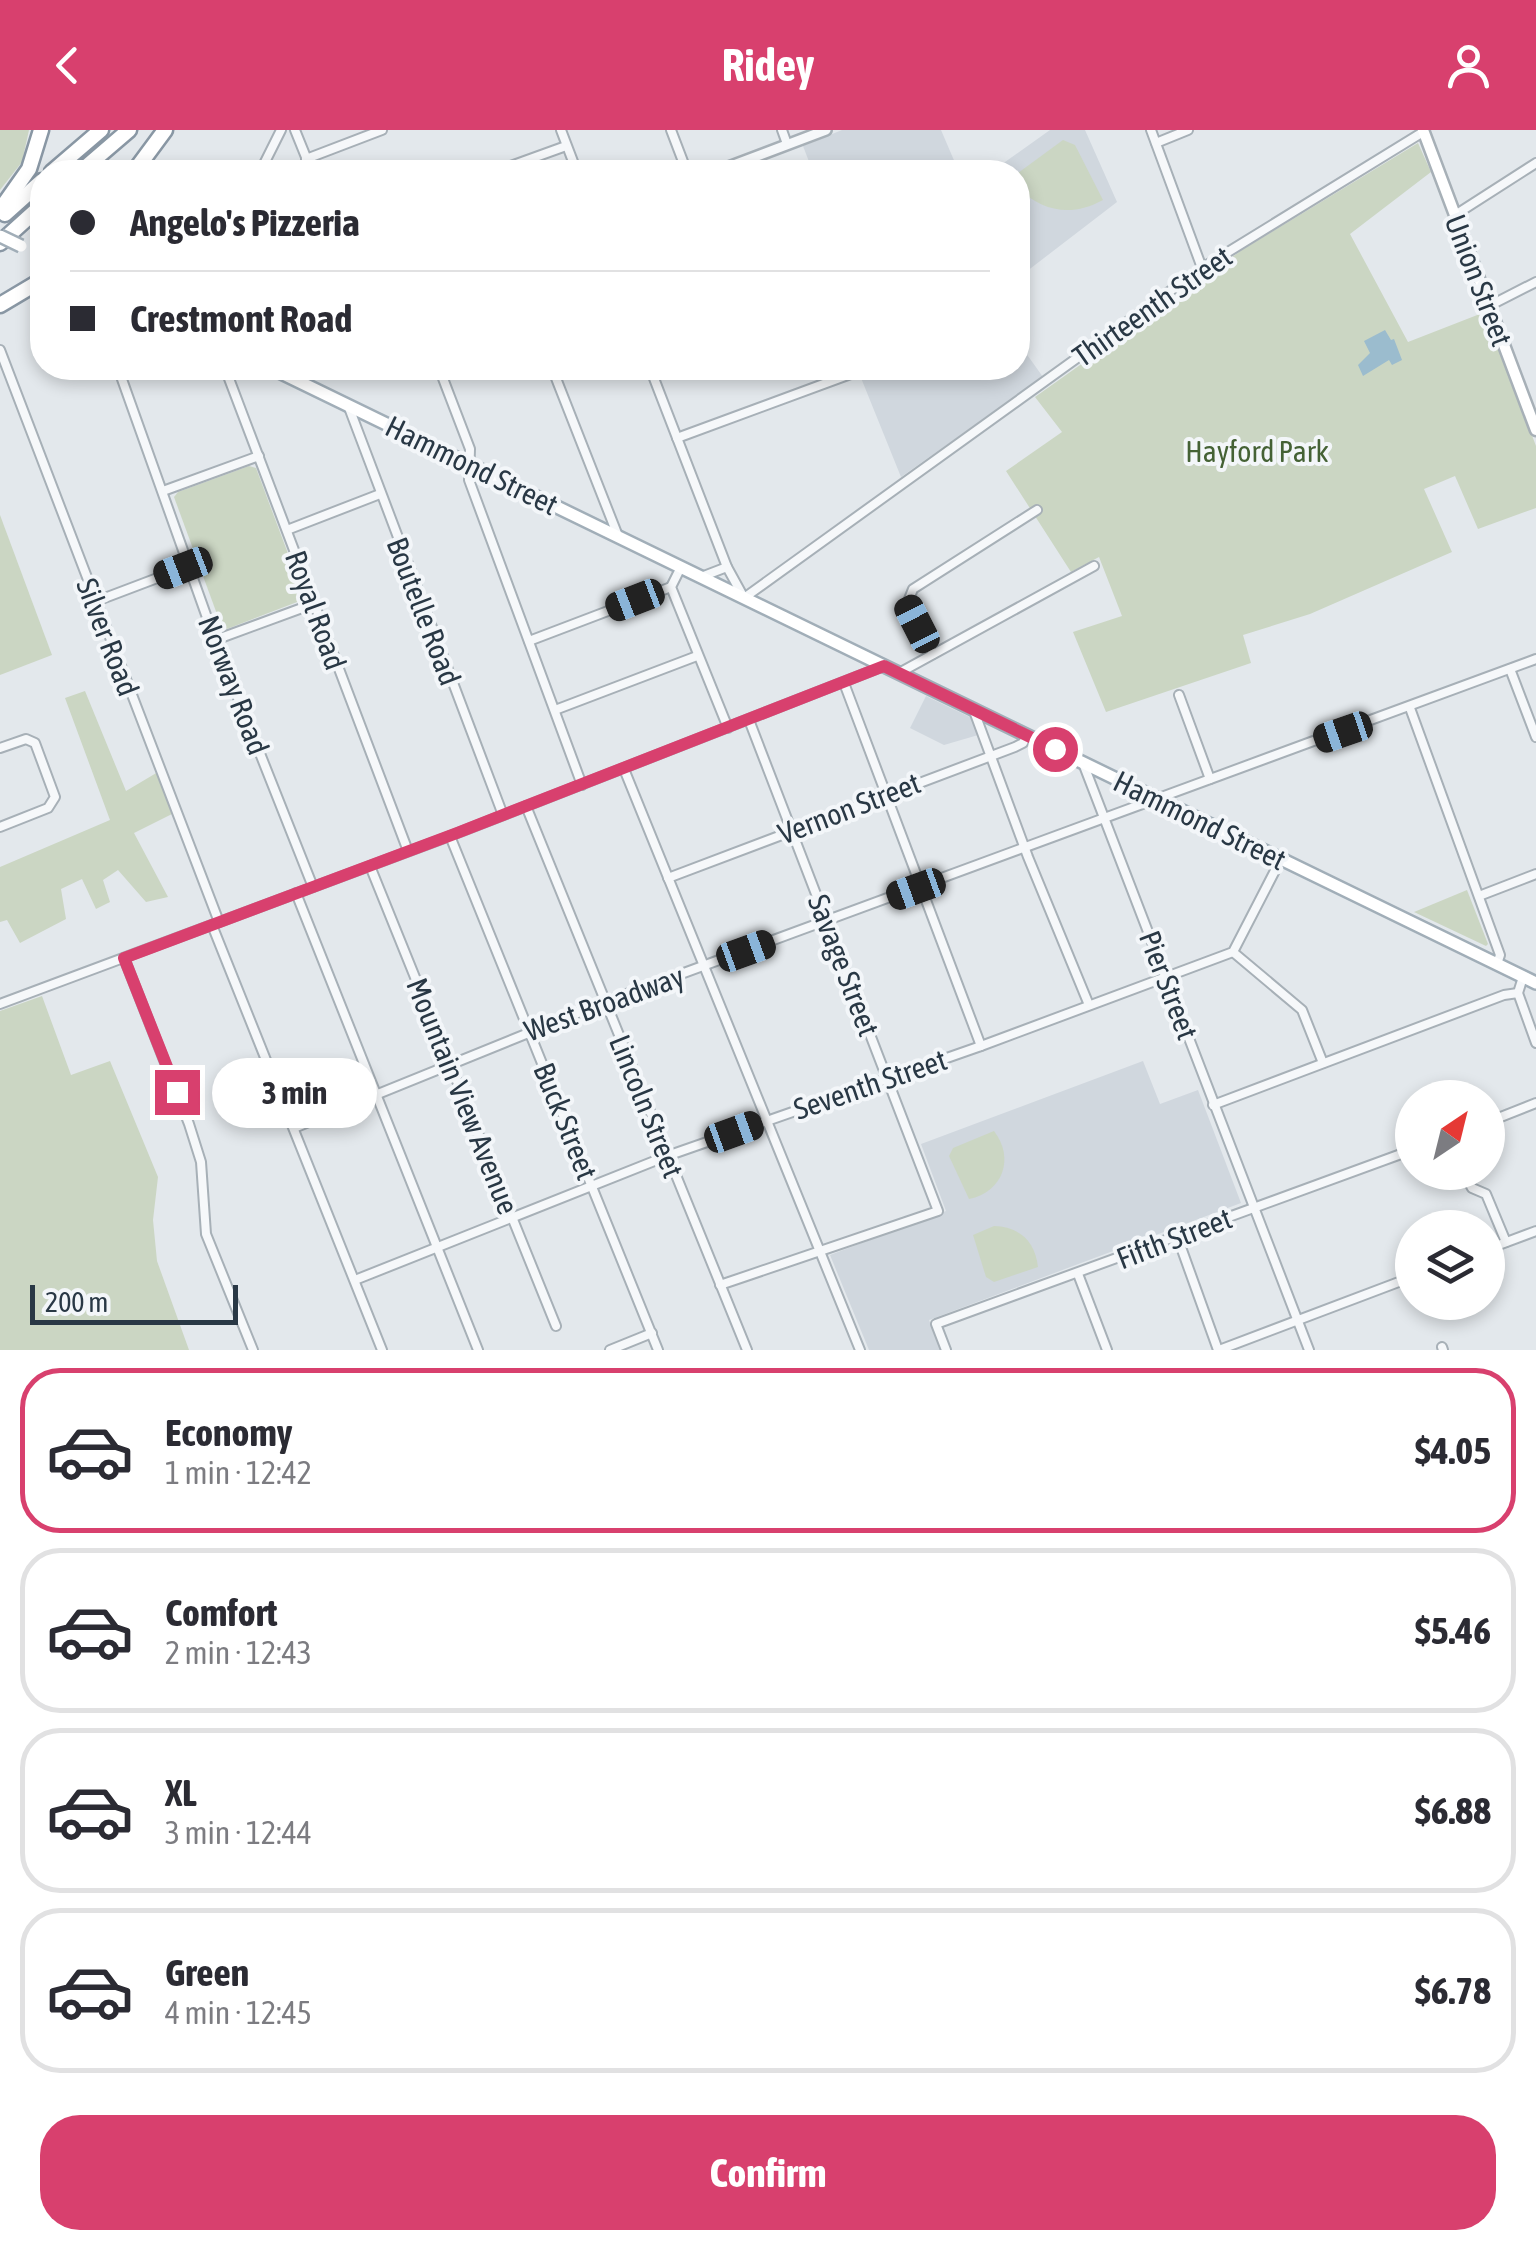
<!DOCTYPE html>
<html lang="en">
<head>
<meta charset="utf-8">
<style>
  body { margin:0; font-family:"Asap Condensed",sans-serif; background:#f7f7f7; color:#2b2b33; height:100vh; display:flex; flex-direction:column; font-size:38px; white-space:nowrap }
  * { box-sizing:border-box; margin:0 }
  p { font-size:32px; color:#7c7c81 }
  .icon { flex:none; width:55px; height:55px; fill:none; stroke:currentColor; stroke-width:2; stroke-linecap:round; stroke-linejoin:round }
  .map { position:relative; height:1220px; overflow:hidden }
  .panel { display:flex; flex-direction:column; background:#fff; flex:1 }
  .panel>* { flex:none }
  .guide { position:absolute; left:30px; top:30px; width:1000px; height:220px; border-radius:40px; box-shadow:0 5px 15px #0003; display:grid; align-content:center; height:220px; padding:0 40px; background:#fff }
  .needle { width:65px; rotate:35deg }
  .buttons { position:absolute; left:1395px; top:950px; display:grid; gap:20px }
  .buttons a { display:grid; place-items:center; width:110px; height:110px; border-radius:50%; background:#fff; box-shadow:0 5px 15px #0003; font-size:50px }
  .scale { position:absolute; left:30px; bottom:25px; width:208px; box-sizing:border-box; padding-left:10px; border:5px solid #293845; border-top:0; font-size:28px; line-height:35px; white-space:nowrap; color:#293845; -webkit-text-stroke:8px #f3f6f9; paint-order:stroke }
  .end { position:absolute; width:45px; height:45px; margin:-22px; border:12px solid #d8406e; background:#fff; box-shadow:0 0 0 5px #fff }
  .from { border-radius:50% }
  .bubble { position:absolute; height:70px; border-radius:35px; background:#fff; box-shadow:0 5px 15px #0003; font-size:32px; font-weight:700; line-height:70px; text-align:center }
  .car { position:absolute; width:30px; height:60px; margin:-30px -15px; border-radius:12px; box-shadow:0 0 8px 2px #0007; background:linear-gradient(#222 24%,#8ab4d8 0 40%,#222 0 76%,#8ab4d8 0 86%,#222 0) }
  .guide b { display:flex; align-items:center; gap:35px; height:95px; font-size:38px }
  .guide b+b { border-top:2px solid #e1e1e2 }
  .guide i { width:25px; height:25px; background:#2b2b33 }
  ul { padding:18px 0 0; list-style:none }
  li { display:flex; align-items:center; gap:30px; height:165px; margin:0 20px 15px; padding:0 20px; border:5px solid #e1e1e2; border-radius:40px }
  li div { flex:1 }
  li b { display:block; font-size:38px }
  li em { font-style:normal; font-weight:700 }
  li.selected { border-color:#d8406e }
  li>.icon { width:90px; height:90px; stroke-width:1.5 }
  .button { display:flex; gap:20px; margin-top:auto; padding:20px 40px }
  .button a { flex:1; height:115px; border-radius:40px; background:#d8406e; color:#fff; font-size:40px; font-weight:700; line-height:115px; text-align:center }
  header { display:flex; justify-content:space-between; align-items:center; height:130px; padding:0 40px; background:#d8406e; color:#fff; font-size:45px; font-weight:700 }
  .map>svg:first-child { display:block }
  .built { fill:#d0d7de }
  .green { fill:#cbd6c3 }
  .water { fill:#9bbcce }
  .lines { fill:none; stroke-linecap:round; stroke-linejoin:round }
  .minor-casing { stroke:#a7b0b7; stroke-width:12 }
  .tertiary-casing { stroke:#a7b0b7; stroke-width:14 }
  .secondary-casing { stroke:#a7b0b7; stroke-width:15 }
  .primary-casing { stroke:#a1aeb8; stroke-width:16 }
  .motorway-casing { stroke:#8997a4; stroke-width:19 }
  .minor { stroke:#f6f8fa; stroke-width:8 }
  .tertiary { stroke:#f6f8fa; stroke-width:9 }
  .secondary { stroke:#fff; stroke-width:10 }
  .primary { stroke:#fff; stroke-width:11 }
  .motorway { stroke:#fff; stroke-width:14 }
  .primary-bridge-casing { stroke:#a1aeb8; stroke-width:16; stroke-linecap:butt }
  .primary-bridge { stroke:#fff; stroke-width:11 }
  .route { stroke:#d8406e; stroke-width:12 }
  .labels { text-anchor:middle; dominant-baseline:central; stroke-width:8; stroke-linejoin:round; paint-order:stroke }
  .street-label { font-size:30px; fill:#293845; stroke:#f3f6f9 }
  .park-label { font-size:30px; fill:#456235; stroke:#f3f6f9 }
</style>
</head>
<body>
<header><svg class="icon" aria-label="back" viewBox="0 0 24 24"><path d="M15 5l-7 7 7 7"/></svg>Ridey<svg class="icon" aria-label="person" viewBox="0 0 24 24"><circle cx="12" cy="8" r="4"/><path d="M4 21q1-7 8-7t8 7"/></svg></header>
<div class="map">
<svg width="1536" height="1220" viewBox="0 0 1536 1220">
  <rect width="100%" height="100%" fill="#e3e8ec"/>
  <g class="built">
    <polygon points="842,0 941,0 959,42 813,42 803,16"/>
    <polygon points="1050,0 1085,0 1117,72 1018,148 1018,42 991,42"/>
    <polygon points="1018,212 1043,247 901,347 857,238 1018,238"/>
    <polygon points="926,566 982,593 985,603 944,615 910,598"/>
    <polygon points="1143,931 1160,974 1198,960 1241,1073 929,1190 941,1220 869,1220 830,1125 946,1081 921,1014"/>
  </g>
  <g class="green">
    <polygon points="0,0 29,0 22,32 0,60"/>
    <path d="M1063,10L1075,15L1103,70C1072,87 1043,82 1018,58V43Z"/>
    <polygon points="1418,13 1431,42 1350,104 1408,212 1485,182 1536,316 1536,378 1478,399 1455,346 1424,359 1452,422 1310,484 1243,505 1251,533 1106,582 1073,502 1122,486 1099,427 1071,442 1006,341 1062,302 1035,267 1242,120"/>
    <polygon points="249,336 256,338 305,469 227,499 221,495 174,367 178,362"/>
    <polygon points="0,385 52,525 0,545"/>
    <polygon points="85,561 126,661 158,642 172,684 134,703 168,767 146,772 118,740 103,750 110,772 96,779 82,749 61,759 66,789 20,813 7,790 0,792 0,737 110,690 65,568"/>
    <polygon points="1467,760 1488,814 1486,816 1414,782"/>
    <polygon points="42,866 71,945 110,931 158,1047 153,1090 157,1131 189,1220 0,1220 0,881"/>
    <path d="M994,1001C1015,1028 1003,1062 969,1069L949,1026L953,1018Z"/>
    <path d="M994,1096C1020,1097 1035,1111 1038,1137L994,1152L986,1147L973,1105Z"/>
  </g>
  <polygon class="water" points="1385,200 1391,210 1394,209 1402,230 1392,235 1389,230 1363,246 1358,235 1370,223 1364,211"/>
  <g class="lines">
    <defs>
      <g id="minor">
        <polyline points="295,0 312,42"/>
        <polyline points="561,0 577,42"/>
        <polyline points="671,0 687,42"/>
        <polyline points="782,0 787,14"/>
        <polyline points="1151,0 1202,138"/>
        <polyline points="1156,13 1188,0"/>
        <polyline points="306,29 382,0"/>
        <polyline points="260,42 281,0"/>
        <polyline points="494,42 566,16"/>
        <polyline points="1455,85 1536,33"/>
        <polyline points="1489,176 1536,152"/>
        <polyline points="0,220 219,792"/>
        <polyline points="118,238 215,510 313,757"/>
        <polyline points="225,238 408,721"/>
        <polyline points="439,238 470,319 469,350 582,655"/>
        <polyline points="552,238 618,406"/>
        <polyline points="650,238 727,437 744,468 1202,138 1423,2"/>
        <polyline points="348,275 503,685"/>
        <polyline points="677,308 856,242"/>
        <polyline points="163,361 259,326"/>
        <polyline points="287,400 380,364"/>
        <polyline points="681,437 671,457 728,598"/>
        <polyline points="701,447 727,437"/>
        <polyline points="94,472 189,436"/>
        <polyline points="215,510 313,474"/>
        <polyline points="529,511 671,457"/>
        <polyline points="933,524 907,474 913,459 1037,380"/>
        <polyline points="1510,539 1536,607"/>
        <polyline points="899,543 1094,436"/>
        <polyline points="844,553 981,916"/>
        <polyline points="1179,565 1210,649"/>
        <polyline points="1410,578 1500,825 1497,834"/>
        <polyline points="555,580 697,526"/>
        <polyline points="974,581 1028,727 1089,875"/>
        <polyline points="0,618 26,609 35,613 55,667 48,678 0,697"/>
        <polyline points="1083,633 1309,1220"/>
        <polyline points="624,639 860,1220"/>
        <polyline points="526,676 747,1220"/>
        <polyline points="450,706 658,1220"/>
        <polyline points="370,736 556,1196"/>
        <polyline points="668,748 1015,617 1023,613 1027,605"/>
        <polyline points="296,763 478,1220"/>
        <polyline points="1479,766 1536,744"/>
        <polyline points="212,795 382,1220"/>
        <polyline points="1233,822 1302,880 1323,933"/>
        <polyline points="124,828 189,994 201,1032 206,1104 253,1220"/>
        <polyline points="1523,847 1518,863 1536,913"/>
        <polyline points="0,874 450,706 884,536"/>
        <polyline points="1213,975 1504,865 1518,863"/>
        <polyline points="1488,992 1536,973"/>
        <polyline points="294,998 605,872 1536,529"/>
        <polyline points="1463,1042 1472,1058 1486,1064 1506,1112"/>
        <polyline points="1177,1106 1218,1220"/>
        <polyline points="1488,1119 1536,1101"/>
        <polyline points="1078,1144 1107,1220"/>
        <polyline points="355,1150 667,1026 981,916 1233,822 1281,729"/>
        <polyline points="720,1155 938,1081 749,590"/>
        <polyline points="1442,1217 1443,1220"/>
        <polyline points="610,1220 652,1203"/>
        <polyline points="946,1220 936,1194 1412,1020"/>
        <polyline points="1219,1220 1412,1147"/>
      </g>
      <polyline id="tertiary" points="715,42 826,0"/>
      <polyline id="secondary" points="1423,0 1536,300"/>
      <polyline id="primary" points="271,238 1536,853"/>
      <g id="motorway">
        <polyline points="52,42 101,0"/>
        <polyline points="80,42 129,0"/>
        <polyline points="134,42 165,0"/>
        <polyline points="0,80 29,39 41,0"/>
        <polyline points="5,84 42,51"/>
        <polyline points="0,113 42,75"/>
        <polyline points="42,126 42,128"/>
        <polyline points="0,175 42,150"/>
      </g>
    </defs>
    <use href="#minor" class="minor-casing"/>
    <use href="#tertiary" class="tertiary-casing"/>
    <use href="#secondary" class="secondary-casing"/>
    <use href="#primary" class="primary-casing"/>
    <use href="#motorway" class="motorway-casing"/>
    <use href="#minor" class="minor"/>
    <use href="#tertiary" class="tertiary"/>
    <use href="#secondary" class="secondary"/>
    <use href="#primary" class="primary"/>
    <use href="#motorway" class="motorway"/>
    <defs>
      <polyline id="primary-bridge" points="0,106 21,116"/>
    </defs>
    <use href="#primary-bridge" class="primary-bridge-casing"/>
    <use href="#primary-bridge" class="primary-bridge"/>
  </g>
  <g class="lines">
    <polyline class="route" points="177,962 124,828 457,703 884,536 1055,619"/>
  </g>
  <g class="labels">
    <g class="street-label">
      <text transform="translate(1479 150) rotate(69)">Union Street</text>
      <text transform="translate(1152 176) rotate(-35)">Thirteenth Street</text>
      <text transform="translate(472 335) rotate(26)">Hammond Street</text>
      <text transform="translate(316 480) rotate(70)">Royal Road</text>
      <text transform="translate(424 481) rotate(69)">Boutelle Road</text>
      <text transform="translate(108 507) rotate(69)">Silver Road</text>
      <text transform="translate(234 555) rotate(69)">Norway Road</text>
      <text transform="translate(849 678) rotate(-21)">Vernon Street</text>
      <text transform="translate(1200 690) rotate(26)">Hammond Street</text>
      <text transform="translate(844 835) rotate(69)">Savage Street</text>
      <text transform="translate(1169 855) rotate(69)">Pier Street</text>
      <text transform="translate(604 873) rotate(-20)">West Broadway</text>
      <text transform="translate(870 954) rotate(-19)">Seventh Street</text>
      <text transform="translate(463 966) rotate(68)">Mountain View Avenue</text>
      <text transform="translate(647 976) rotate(68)">Lincoln Street</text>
      <text transform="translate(566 991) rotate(68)">Buck Street</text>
      <text transform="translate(1174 1108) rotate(-21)">Fifth Street</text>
    </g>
    <g class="park-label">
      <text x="1257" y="321">Hayford Park</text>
    </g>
  </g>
</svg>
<div class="buttons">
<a><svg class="needle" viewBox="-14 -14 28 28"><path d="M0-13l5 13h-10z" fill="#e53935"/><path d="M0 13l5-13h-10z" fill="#7c7c81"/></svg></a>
<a><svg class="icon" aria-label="layers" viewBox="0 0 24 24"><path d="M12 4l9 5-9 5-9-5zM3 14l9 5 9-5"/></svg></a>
</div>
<div class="scale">200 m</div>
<i class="end from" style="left:1055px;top:619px"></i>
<i class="end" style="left:177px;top:962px"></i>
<div class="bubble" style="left:212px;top:928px;width:165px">3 min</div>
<i class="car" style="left:183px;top:438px;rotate:249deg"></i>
<i class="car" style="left:635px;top:470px;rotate:249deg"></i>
<i class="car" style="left:917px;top:494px;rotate:333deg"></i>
<i class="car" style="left:1343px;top:602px;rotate:251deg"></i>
<i class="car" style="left:916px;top:759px;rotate:250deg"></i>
<i class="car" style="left:746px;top:821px;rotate:70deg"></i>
<i class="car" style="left:734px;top:1002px;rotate:70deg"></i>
<div class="guide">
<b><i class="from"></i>Angelo's Pizzeria</b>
<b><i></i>Crestmont Road</b>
</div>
</div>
<section class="panel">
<ul>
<li class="selected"><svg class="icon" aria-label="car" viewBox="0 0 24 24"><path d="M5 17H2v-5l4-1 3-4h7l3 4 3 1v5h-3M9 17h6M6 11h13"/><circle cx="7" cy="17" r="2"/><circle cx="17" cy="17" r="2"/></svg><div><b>Economy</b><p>1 min · 12:42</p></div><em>$4.05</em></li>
<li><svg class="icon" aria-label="car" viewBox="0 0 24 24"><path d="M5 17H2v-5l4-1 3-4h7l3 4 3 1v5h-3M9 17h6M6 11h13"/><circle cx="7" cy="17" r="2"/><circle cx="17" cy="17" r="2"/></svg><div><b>Comfort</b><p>2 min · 12:43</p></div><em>$5.46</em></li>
<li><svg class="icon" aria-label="car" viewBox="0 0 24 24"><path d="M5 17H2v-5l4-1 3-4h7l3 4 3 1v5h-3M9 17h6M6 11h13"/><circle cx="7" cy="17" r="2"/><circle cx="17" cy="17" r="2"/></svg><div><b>XL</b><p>3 min · 12:44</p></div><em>$6.88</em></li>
<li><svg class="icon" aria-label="car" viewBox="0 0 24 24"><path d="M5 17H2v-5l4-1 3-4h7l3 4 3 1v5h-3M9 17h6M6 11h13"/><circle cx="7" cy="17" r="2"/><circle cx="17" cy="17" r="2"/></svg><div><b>Green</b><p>4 min · 12:45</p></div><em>$6.78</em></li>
</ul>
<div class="button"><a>Confirm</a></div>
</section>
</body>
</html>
